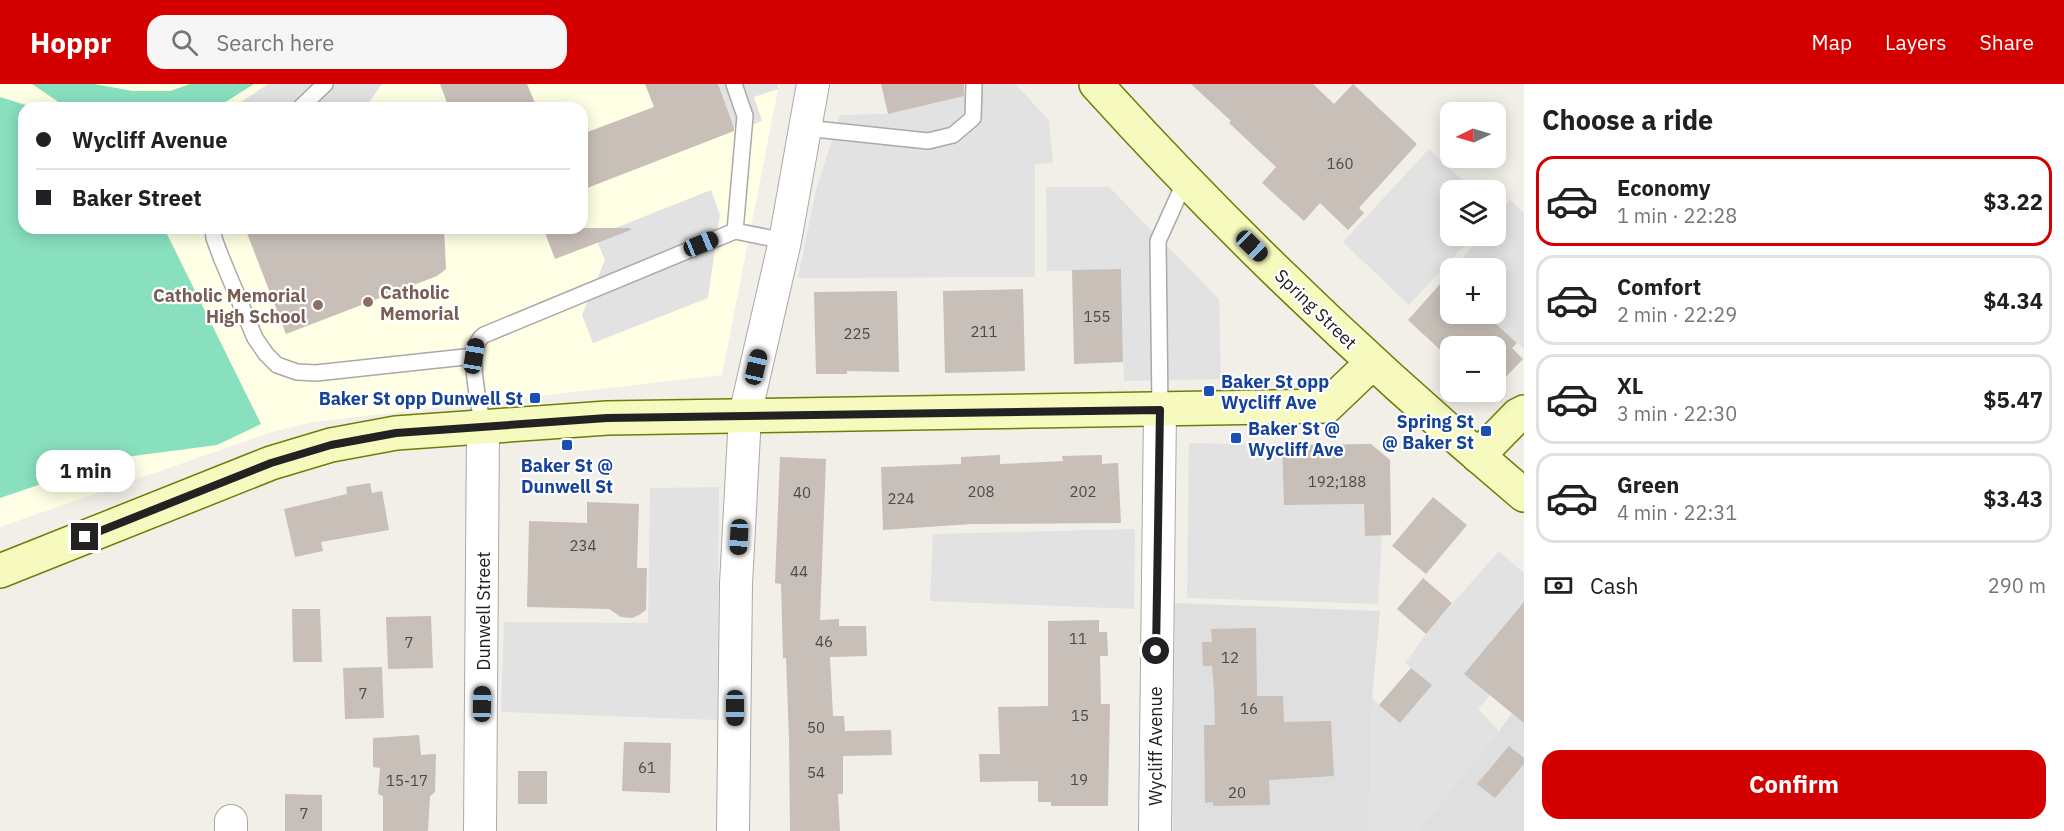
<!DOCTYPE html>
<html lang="en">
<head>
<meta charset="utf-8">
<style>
  body { margin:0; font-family:"IBM Plex Sans",sans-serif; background:#f6f6f6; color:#202124; height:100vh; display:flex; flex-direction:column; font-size:22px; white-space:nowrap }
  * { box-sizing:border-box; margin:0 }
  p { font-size:20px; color:#757577 }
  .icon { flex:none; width:33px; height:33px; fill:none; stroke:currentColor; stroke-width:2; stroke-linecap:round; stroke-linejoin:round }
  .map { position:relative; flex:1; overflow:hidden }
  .details { display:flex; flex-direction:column; background:#fff; width:540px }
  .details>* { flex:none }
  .banner { position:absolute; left:18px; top:18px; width:570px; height:132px; border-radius:18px; box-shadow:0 3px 15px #0003; display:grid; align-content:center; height:132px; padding:0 18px; background:#fff }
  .needle { width:39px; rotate:265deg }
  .buttons { position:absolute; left:1440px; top:18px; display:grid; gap:12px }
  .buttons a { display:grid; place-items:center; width:66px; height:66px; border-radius:12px; background:#fff; box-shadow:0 3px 15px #0003; font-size:30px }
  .end { position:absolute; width:27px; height:27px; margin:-14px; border:8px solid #222; background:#fff; box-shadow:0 0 0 3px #fff }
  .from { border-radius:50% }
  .bubble { position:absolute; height:42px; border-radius:18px; background:#fff; box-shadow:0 3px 15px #0003; font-size:20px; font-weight:700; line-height:42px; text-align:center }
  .car { position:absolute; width:18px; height:36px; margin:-18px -9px; border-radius:8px; box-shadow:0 0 4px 2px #0007; background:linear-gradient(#222 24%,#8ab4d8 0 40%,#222 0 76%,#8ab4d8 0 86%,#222 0) }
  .banner b { display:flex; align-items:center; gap:21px; height:57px; font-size:22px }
  .banner b+b { border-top:2px solid #e0e0e0 }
  .banner i { width:15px; height:15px; background:#202124 }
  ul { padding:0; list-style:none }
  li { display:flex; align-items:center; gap:18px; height:90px; margin:0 12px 9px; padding:0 6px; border:3px solid #e0e0e0; border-radius:18px }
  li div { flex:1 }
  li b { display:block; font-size:22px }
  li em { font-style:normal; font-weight:700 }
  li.active { border-color:#d40000 }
  li>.icon { width:54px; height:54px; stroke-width:1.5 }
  h2 { padding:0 18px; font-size:27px; line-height:72px }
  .pay { display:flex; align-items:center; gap:15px; height:66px; padding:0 18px; font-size:22px }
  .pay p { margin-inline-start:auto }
  .cta { display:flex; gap:12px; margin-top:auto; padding:12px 18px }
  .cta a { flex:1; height:69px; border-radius:18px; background:#d40000; color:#fff; font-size:24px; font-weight:700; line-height:69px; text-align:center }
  header { display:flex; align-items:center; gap:36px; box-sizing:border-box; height:84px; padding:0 30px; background:#d40000; color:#fff }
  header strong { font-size:28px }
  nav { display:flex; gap:33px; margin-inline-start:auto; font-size:21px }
  .search { width:420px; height:54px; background:#f6f6f6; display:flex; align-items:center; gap:15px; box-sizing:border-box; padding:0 21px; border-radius:18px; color:#757577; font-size:22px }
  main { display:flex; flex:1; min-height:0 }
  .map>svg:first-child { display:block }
  .residential { fill:#e0dfdf }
  .education { fill:#ffffe5; fill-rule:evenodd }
  .pitch { fill:#88e0be }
  .parking { fill:#e2e2e2 }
  .building { fill:#c7bfb8 }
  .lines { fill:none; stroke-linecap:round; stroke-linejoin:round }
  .lane-casing { stroke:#a9a9a9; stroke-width:18 }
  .street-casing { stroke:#a9a9a9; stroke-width:34 }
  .secondary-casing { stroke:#707d05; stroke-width:36 }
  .lane { stroke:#fff; stroke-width:15 }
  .street { stroke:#fff; stroke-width:32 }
  .secondary { stroke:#f7fabf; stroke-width:33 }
  .route { stroke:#222; stroke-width:8 }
  .education-dot { fill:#8d6e63; stroke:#fff; stroke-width:2 }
  .transit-dot { fill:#1a4fb4; stroke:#fff; stroke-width:2 }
  .labels { text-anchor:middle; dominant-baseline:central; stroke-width:4.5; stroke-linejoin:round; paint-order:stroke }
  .number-label { font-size:15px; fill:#4b4948 }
  .education-label { font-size:18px; font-weight:bold; fill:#785e54; stroke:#fff; text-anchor:start }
  .street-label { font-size:18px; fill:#222; stroke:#fff }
  .transit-label { font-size:18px; font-weight:bold; fill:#164399; stroke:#fff; text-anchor:start }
</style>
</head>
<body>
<header>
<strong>Hoppr</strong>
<div class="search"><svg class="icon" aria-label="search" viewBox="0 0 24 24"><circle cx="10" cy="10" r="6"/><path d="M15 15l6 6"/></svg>Search here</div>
<nav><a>Map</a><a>Layers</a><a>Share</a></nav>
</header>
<main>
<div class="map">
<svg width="1524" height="747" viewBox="0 0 1524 747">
  <rect width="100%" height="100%" fill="#f2efe9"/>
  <g class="residential">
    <polygon points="1175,519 1380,527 1372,614 1369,747 1173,747"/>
    <polygon points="1524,613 1524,747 1418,747 1499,647"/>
  </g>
  <path class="education" d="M0,0H779L722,291L313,338L272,348L0,443ZM24,24H582V144H24Z"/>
  <g class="pitch">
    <polygon points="32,0 94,0 133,7 170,7 190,0 254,0 224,19 211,24 72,24 60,19"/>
    <polygon points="0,13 35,24 24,24 24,144 164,144 261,340 217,361 118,374 0,414"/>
  </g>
  <g class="parking">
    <polygon points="268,0 382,0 367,21 359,24 232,24"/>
    <polygon points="718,0 778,0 778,5 754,13 762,37 736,47"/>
    <polygon points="982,0 1015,0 1049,36 1053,79 1035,80 1035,193 798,194 816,106 840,31 888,30 959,13"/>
    <polygon points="1429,65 1473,106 1450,106 1450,152 1473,152 1409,221 1343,158"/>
    <polygon points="1046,103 1109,103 1219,215 1221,295 1124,297 1121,186 1047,187"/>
    <polygon points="711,106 720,131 708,214 593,259 582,231 605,176 595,152"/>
    <polygon points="1510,116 1524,129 1524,265 1485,230 1496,230 1496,184 1454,184 1481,152 1496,152 1496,134"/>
    <polygon points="1189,359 1282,361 1284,421 1364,420 1365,452 1382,451 1378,520 1187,514"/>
    <polygon points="719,403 717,636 501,628 504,538 648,539 650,404"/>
    <polygon points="1135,445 1134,525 930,517 933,450"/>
    <polygon points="1499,467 1524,489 1524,518 1490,611 1478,625 1499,647 1418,747 1369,747 1372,614 1379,621 1432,601 1405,579 1426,550"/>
  </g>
  <g class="building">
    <polygon points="440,0 527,0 537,24 449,24"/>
    <polygon points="645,0 718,0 734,43 734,47 582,106 582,50 654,23"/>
    <polygon points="881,0 964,0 964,12 888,30"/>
    <polygon points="1191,0 1313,0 1334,20 1353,0 1417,60 1359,124 1364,129 1348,146 1320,119 1304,137 1262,99 1276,83 1229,39 1231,37"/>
    <polygon points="245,144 444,144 446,185 437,192 286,250"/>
    <polygon points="543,144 630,144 631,146 555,175"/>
    <polygon points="1121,185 1123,278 1074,280 1072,186"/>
    <polygon points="1450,189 1450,230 1485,230 1517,259 1512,264 1523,275 1498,301 1496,298 1496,262 1458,262 1450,255 1450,275 1408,236"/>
    <polygon points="1023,205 1025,287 945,289 943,207"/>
    <polygon points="897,207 899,288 847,287 847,290 816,290 814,208"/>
    <polygon points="1371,360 1390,376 1391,451 1365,452 1364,420 1284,421 1282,361"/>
    <polygon points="1000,371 1000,380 1063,377 1062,372 1102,371 1102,380 1118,379 1121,439 972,440 883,446 881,383 961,380 961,373"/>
    <polygon points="780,373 826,375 820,536 839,535 839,542 866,542 867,572 830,573 833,632 844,632 845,647 891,646 892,671 843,672 843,710 838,710 840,747 790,747 789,655 786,574 783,574 781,500 775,499"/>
    <polygon points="370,399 372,409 382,407 389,446 321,458 323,467 295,473 284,425 347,410 346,403"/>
    <polygon points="1433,413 1467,441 1426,490 1392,462"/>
    <polygon points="587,418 639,420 637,484 647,484 646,526 639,531 632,534 621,533 609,525 527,523 529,437 587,439"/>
    <polygon points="1423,494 1452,519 1426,550 1397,525"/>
    <polygon points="1524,518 1524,639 1464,590"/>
    <polygon points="292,525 320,525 322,578 293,578"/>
    <polygon points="431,532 433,584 388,585 386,533"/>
    <polygon points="1099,536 1099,548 1107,548 1108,572 1100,572 1101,620 1110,620 1108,722 1051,722 1051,718 1038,718 1038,697 980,698 979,670 1000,670 998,623 1048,622 1048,537"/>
    <polygon points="1256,544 1257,612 1283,612 1284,638 1331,637 1334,692 1269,696 1270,721 1213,722 1213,718 1205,719 1204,641 1215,641 1214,606 1212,582 1203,582 1202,558 1212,558 1211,545"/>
    <polygon points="382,583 384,634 345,635 343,584"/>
    <polygon points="1411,584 1432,601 1400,639 1379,621"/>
    <polygon points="419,651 421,671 436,670 435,708 430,712 428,747 383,747 383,712 378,710 380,684 373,683 373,654"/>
    <polygon points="624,658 671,659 670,709 622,707"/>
    <polygon points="1509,662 1524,674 1524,680 1495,714 1477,700"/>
    <rect x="518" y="687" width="29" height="33"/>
    <polygon points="285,710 322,711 322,747 285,747"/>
  </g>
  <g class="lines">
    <defs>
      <g id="lane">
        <polyline points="734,0 745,32 735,147"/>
        <polyline points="300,24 325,0"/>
        <polyline points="805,44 928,57 953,51 973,34 974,0"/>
        <polyline points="213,144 214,154 221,173 255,254 266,270 277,281 297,288 316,289 474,272"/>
        <polyline points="1160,326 1158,157 1186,95"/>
        <path d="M483,343C480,322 464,264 484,251L735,147L785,157"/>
      </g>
      <g id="street">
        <polyline points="231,747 231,737"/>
        <polyline points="480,747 483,343"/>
        <polyline points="733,747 736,500 745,331 785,157 813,0"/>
        <polyline points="1155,747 1160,326"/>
      </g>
      <g id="secondary">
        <path d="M1096,0C1229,147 1373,284 1524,411"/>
        <polyline points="1478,372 1518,331 1524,328"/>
        <polyline points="0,487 271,379 331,361 396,349 607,334 1327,322 1372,279"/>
      </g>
    </defs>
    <use href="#lane" class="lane-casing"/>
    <use href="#street" class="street-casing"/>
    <use href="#secondary" class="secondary-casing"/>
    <use href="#lane" class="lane"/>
    <use href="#street" class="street"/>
    <use href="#secondary" class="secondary"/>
  </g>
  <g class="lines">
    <polyline class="route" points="85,453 271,379 331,361 396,349 607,334 1160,326 1156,567"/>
  </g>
  <g class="education-dot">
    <circle cx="368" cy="218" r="6"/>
    <circle cx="318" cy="221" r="6"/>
  </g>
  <g class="transit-dot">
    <rect x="1203" y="301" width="12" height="12" rx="3"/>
    <rect x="529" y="308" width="12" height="12" rx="3"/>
    <rect x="1480" y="341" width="12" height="12" rx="3"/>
    <rect x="1230" y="348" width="12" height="12" rx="3"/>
    <rect x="561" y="355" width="12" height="12" rx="3"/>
  </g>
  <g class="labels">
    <g class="number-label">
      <text x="1340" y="79">160</text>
      <text x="1097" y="232">155</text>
      <text x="984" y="247">211</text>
      <text x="857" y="249">225</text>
      <text x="1337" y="397">192;188</text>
      <text x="981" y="407">208</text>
      <text x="1083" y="407">202</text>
      <text x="802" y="408">40</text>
      <text x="901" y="414">224</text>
      <text x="583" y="461">234</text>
      <text x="799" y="487">44</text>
      <text x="1078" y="554">11</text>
      <text x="824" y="557">46</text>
      <text x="409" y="558">7</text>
      <text x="1230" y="573">12</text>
      <text x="363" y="609">7</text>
      <text x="1249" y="624">16</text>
      <text x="1080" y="631">15</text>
      <text x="816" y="643">50</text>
      <text x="647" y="683">61</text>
      <text x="816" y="688">54</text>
      <text x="1079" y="695">19</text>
      <text x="407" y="696">15-17</text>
      <text x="1237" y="708">20</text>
      <text x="304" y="729">7</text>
    </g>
    <g class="education-label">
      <text x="380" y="208">Catholic<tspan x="380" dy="21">Memorial</tspan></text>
      <text x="306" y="211" text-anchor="end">Catholic Memorial<tspan x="306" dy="21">High School</tspan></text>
    </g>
    <g class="street-label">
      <text transform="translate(1316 225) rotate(44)">Spring Street</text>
      <text transform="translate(483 527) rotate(-90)">Dunwell Street</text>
      <text transform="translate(1155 662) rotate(-90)">Wycliff Avenue</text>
    </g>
    <g class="transit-label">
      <text x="1221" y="297">Baker St opp<tspan x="1221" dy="21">Wycliff Ave</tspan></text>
      <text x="523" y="314" text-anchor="end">Baker St opp Dunwell St</text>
      <text x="1474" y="337" text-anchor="end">Spring St<tspan x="1474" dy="21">@ Baker St</tspan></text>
      <text x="1248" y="344">Baker St @<tspan x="1248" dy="21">Wycliff Ave</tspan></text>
      <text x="567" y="381" text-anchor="middle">Baker St @<tspan x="567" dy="21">Dunwell St</tspan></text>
    </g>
  </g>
</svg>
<div class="buttons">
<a><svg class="needle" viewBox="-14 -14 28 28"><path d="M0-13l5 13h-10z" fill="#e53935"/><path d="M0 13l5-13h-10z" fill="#757577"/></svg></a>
<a><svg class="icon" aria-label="layers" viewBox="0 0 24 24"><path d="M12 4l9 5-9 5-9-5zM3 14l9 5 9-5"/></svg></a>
<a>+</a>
<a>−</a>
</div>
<i class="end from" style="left:1156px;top:567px"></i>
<i class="end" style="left:85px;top:453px"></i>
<div class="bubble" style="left:36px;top:366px;width:99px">1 min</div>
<i class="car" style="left:701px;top:160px;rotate:68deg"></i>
<i class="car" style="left:1252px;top:162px;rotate:134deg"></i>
<i class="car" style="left:474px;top:272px;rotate:9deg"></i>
<i class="car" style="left:756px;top:283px;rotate:13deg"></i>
<i class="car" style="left:739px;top:453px;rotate:183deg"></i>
<i class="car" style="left:482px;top:620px;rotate:1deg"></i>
<i class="car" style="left:735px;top:624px;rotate:180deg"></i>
<div class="banner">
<b><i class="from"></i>Wycliff Avenue</b>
<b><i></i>Baker Street</b>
</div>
</div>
<section class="details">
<h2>Choose a ride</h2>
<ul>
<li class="active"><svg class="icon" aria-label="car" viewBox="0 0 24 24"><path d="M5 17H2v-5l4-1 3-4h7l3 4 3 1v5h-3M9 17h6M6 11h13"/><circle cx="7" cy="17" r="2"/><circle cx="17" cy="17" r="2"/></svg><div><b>Economy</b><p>1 min · 22:28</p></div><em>$3.22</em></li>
<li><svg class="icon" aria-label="car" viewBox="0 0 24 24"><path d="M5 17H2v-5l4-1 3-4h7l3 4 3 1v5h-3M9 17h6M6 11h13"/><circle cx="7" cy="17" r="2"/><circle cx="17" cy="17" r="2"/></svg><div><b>Comfort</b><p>2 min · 22:29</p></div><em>$4.34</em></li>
<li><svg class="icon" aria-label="car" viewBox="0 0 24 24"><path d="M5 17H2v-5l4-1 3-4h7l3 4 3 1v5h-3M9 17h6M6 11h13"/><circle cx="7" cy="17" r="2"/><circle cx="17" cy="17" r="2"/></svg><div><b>XL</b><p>3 min · 22:30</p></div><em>$5.47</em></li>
<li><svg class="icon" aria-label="car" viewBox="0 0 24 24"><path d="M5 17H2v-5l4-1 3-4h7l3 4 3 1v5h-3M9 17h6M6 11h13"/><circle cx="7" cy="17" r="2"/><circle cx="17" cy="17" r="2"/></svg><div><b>Green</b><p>4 min · 22:31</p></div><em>$3.43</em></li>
</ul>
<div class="pay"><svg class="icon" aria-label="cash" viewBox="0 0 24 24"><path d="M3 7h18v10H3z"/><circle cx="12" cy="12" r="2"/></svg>Cash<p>290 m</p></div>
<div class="cta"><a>Confirm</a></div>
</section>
</main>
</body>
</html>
